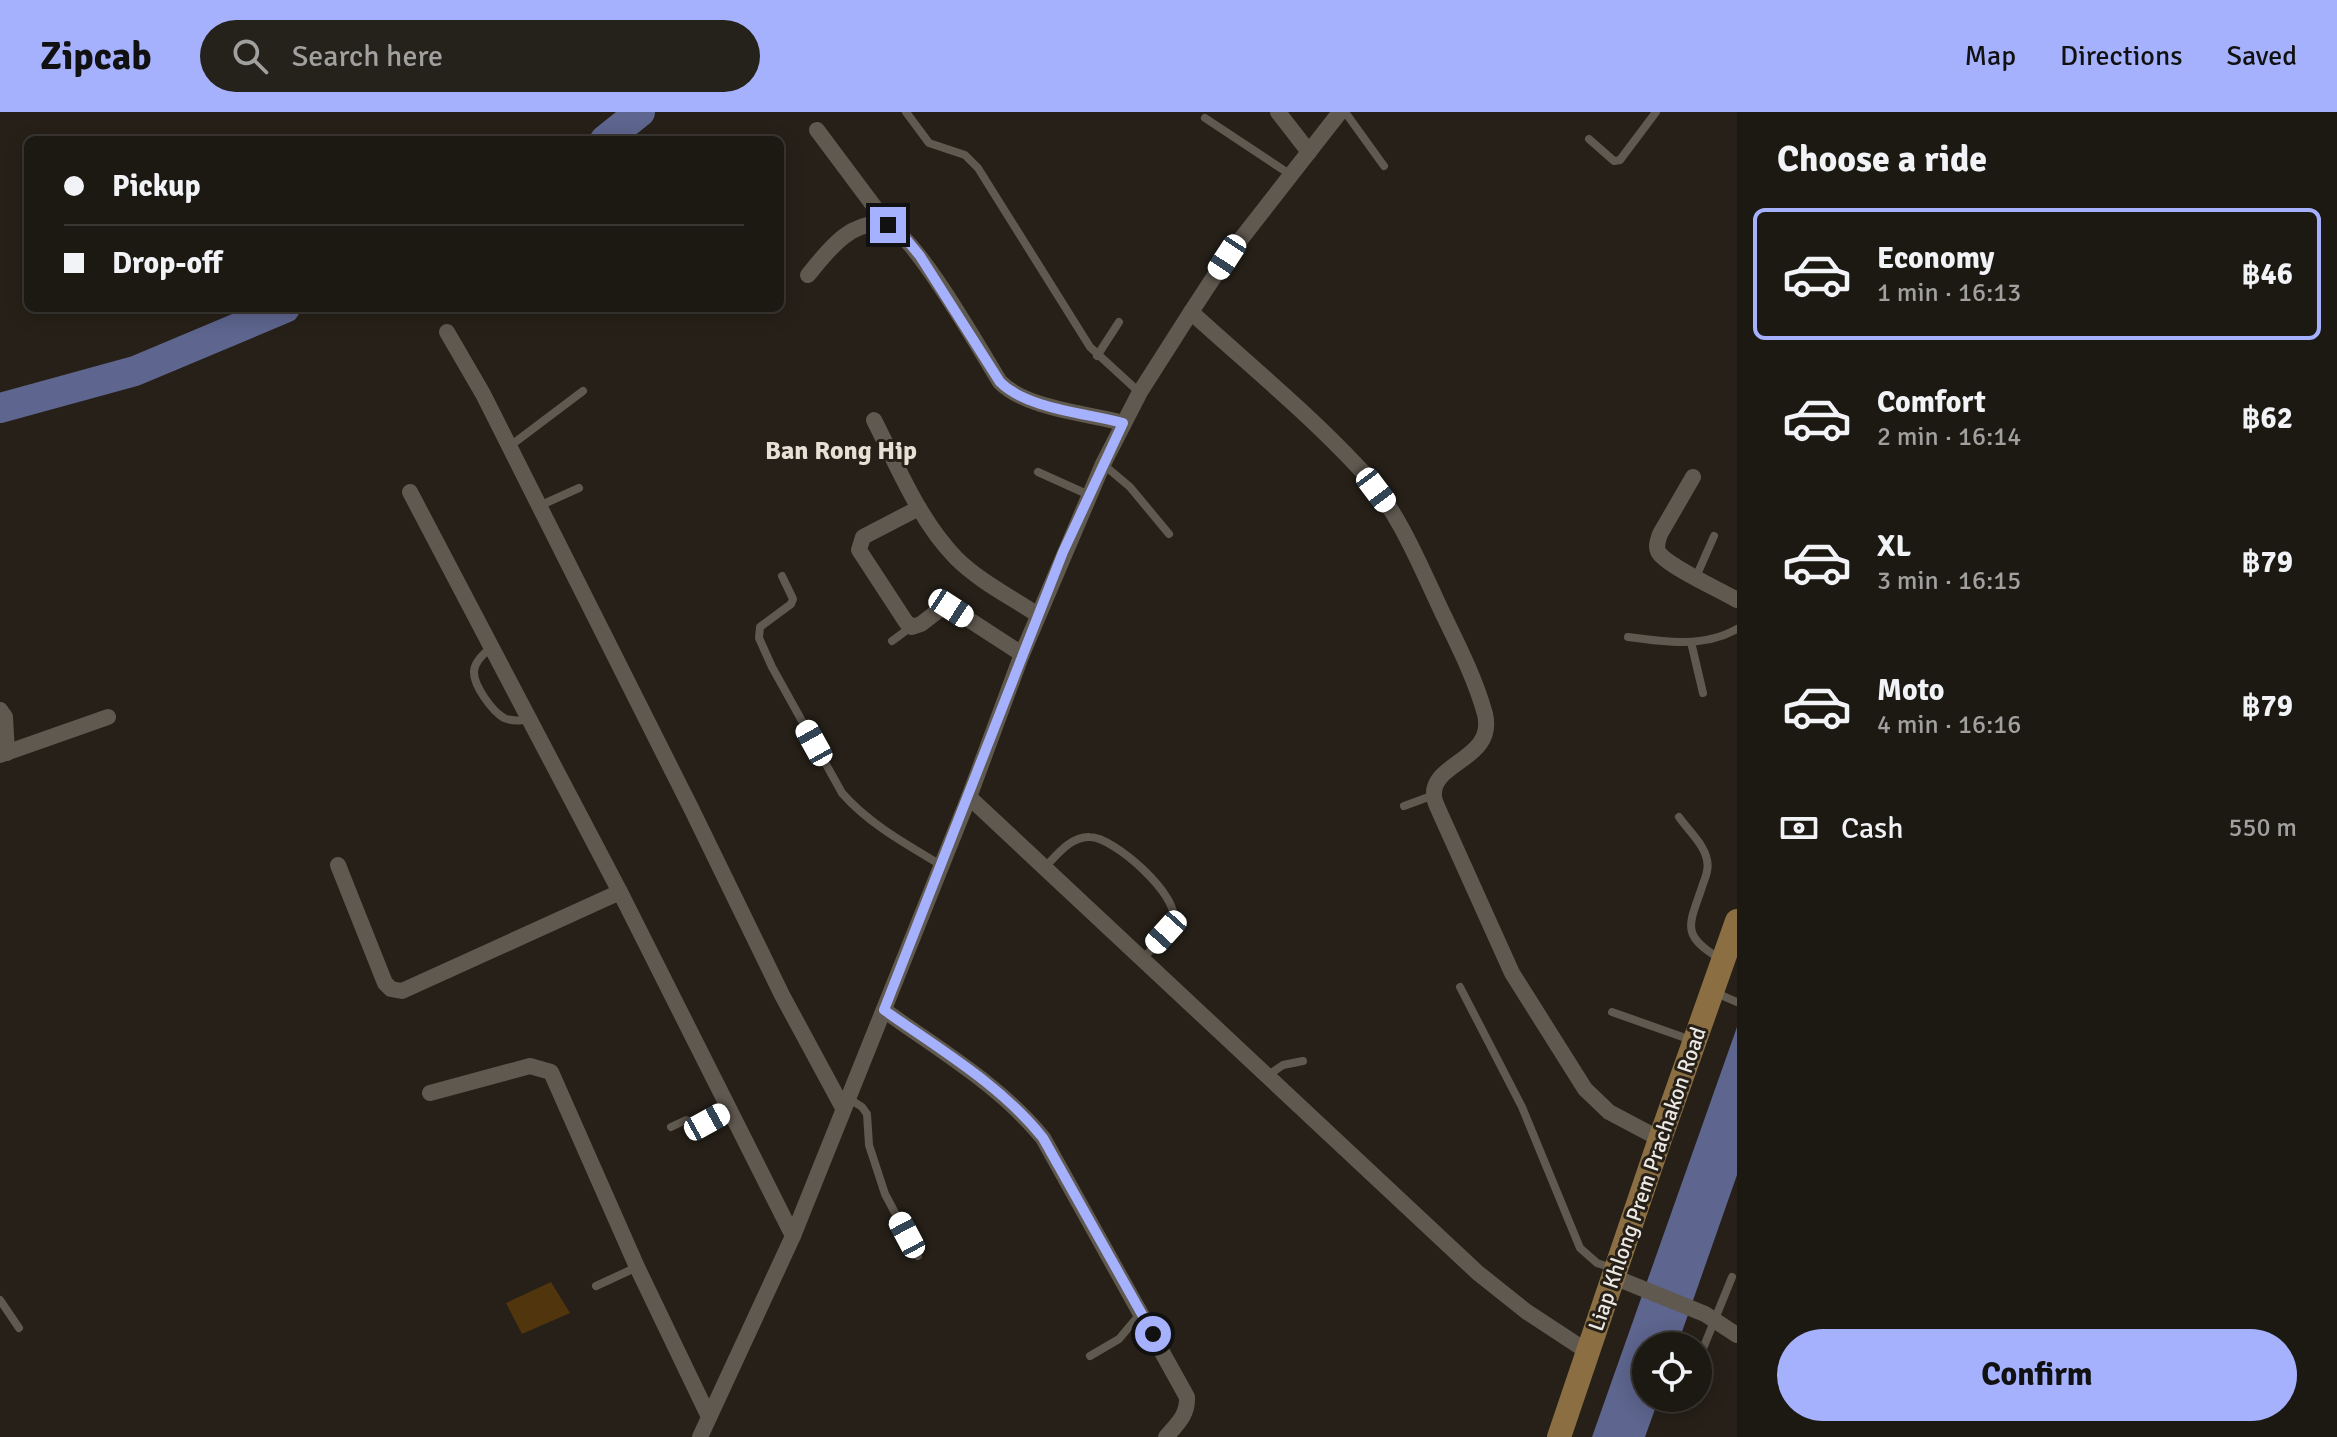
<!DOCTYPE html>
<html lang="en">
<head>
<meta charset="utf-8">
<style>
  body { margin:0; font-family:Signika,sans-serif; background:#25211b; color:#f1f3f6; height:100vh; display:flex; flex-direction:column; font-size:30px; white-space:nowrap }
  * { box-sizing:border-box; margin:0 }
  p { font-size:26px; color:#a0a09f }
  .icon { flex:none; width:44px; height:44px; fill:none; stroke:currentColor; stroke-width:2; stroke-linecap:round; stroke-linejoin:round }
  .map { position:relative; flex:1; overflow:hidden }
  .panel { display:flex; flex-direction:column; background:#1c1812; width:600px }
  .panel>* { flex:none }
  .banner { position:absolute; left:24px; top:24px; width:760px; height:176px; border-radius:12px; box-shadow:0 4px 20px #0003,0 0 0 2px #3a3732; display:grid; align-content:center; height:176px; padding:0 40px; background:#1c1812 }
  .controls { position:absolute; left:1632px; top:1220px; display:grid; gap:16px }
  .controls a { display:grid; place-items:center; width:80px; height:80px; border-radius:50%; background:#1c1812; box-shadow:0 4px 20px #0003,0 0 0 2px #3a3732; font-size:40px }
  .end { position:absolute; width:36px; height:36px; margin:-18px; border:10px solid #a5b1fc; background:#111; box-shadow:0 0 0 4px #111 }
  .from { border-radius:50% }
  .car { position:absolute; width:24px; height:48px; margin:-24px -12px; border-radius:10px; box-shadow:0 0 6px 2px #0007; background:linear-gradient(#fff 24%,#345 0 40%,#fff 0 76%,#345 0 86%,#fff 0) }
  .banner b { display:flex; align-items:center; gap:28px; height:76px; font-size:30px }
  .banner b+b { border-top:2px solid #3a3732 }
  .banner i { width:20px; height:20px; background:#f1f3f6 }
  ul { padding:0; list-style:none }
  li { display:flex; align-items:center; gap:24px; height:132px; margin:0 16px 12px; padding:0 24px; border:4px solid transparent; border-radius:12px }
  li div { flex:1 }
  li b { display:block; font-size:30px }
  li em { font-style:normal; font-weight:800 }
  li.active { border-color:#a5b1fc }
  li>.icon { width:72px; height:72px; stroke-width:1.5 }
  h2 { padding:0 40px; font-size:36px; line-height:96px }
  .pay { display:flex; align-items:center; gap:20px; height:88px; padding:0 40px; font-size:30px }
  .pay p { margin-inline-start:auto }
  .cta { display:flex; gap:16px; margin-top:auto; padding:16px 40px }
  .cta a { flex:1; height:92px; border-radius:48px; background:#a5b1fc; color:#111; font-size:32px; font-weight:800; line-height:92px; text-align:center }
  header { display:flex; align-items:center; gap:48px; box-sizing:border-box; height:112px; padding:0 40px; background:#a5b1fc; color:#111 }
  header strong { font-size:38px }
  nav { display:flex; gap:44px; margin-inline-start:auto; font-size:28px }
  .search { width:560px; height:72px; background:#25211b; display:flex; align-items:center; gap:20px; box-sizing:border-box; padding:0 28px; border-radius:44px; color:#a0a09f; font-size:30px }
  main { display:flex; flex:1; min-height:0 }
  .map>svg:first-child { display:block }
  .water { fill:#5e658e }
  .lines { fill:none; stroke-linecap:round; stroke-linejoin:round }
  .river { stroke:#5e658e; stroke-width:30 }
  .building { fill:#51350d }
  .lane { stroke:#605950; stroke-width:8 }
  .street { stroke:#605950; stroke-width:16 }
  .secondary { stroke:#8b6f43; stroke-width:24 }
  .route { stroke:#a5b1fc; stroke-width:10 }
  .labels { text-anchor:middle; dominant-baseline:central; stroke-width:6; stroke-linejoin:round; paint-order:stroke }
  .street-label { font-size:22px; fill:#ece8e3; stroke:#262018 }
  .quarter-label { font-size:26px; font-weight:bold; fill:#e8dfd5; stroke:#262018 }
</style>
</head>
<body>
<header>
<strong>Zipcab</strong>
<div class="search"><svg class="icon" aria-label="search" viewBox="0 0 24 24"><circle cx="10" cy="10" r="6"/><path d="M15 15l6 6"/></svg>Search here</div>
<nav><a>Map</a><a>Directions</a><a>Saved</a></nav>
</header>
<main>
<div class="map">
<svg width="1737" height="1325" viewBox="0 0 1737 1325">
  <rect width="100%" height="100%" fill="#262018"/>
  <polygon class="water" points="1737,915 1737,1063 1677,1234 1646,1234 1646,1286 1659,1286 1645,1325 1592,1325"/>
  <g class="lines">
    <g class="river">
      <polyline points="605,28 640,0"/>
      <polyline points="0,296 135,259 285,196"/>
    </g>
  </g>
  <polygon class="building" points="551,1170 570,1201 522,1222 506,1191"/>
  <g class="lines">
    <g class="lane">
      <polyline points="906,0 929,31 965,43 978,56 1090,235 1139,280"/>
      <polyline points="1345,0 1384,54"/>
      <polyline points="1205,6 1291,63"/>
      <polyline points="1589,27 1614,49 1620,48 1656,0"/>
      <polyline points="1097,244 1119,210"/>
      <polyline points="510,334 583,279"/>
      <polyline points="1104,353 1130,375 1169,422"/>
      <polyline points="1038,360 1089,383"/>
      <polyline points="539,394 579,376"/>
      <path d="M782,464L793,487L791,492L760,515L759,526L772,555L842,681C869,712 906,732 941,753"/>
      <polyline points="1696,465 1714,424"/>
      <path d="M1628,525C1664,530 1704,536 1737,517"/>
      <polyline points="892,529 911,515"/>
      <polyline points="1691,530 1703,581"/>
      <path d="M492,534C484,542 475,549 474,559C473,573 492,599 504,606C512,610 521,608 529,608"/>
      <polyline points="1404,694 1434,683"/>
      <path d="M1679,705C1688,718 1704,732 1707,748C1709,756 1706,764 1703,772C1690,812 1679,822 1719,846"/>
      <path d="M1045,755C1057,743 1071,724 1090,725C1114,725 1180,784 1173,808C1168,823 1152,836 1142,848"/>
      <polyline points="1460,875 1522,995 1580,1136 1597,1151 1612,1156"/>
      <polyline points="1716,881 1737,890"/>
      <polyline points="1612,900 1694,929"/>
      <polyline points="1267,964 1283,953 1303,949"/>
      <polyline points="848,986 862,995 867,1002 869,1033 885,1082 918,1144"/>
      <polyline points="671,1015 686,1008 700,1012 730,997"/>
      <polyline points="596,1174 637,1155"/>
      <polyline points="0,1188 19,1216"/>
      <polyline points="1090,1244 1119,1227 1140,1202"/>
      <polyline points="1698,1249 1732,1165"/>
      <polyline points="1681,1294 1684,1286"/>
    </g>
    <g class="street">
      <polyline points="1278,0 1309,40"/>
      <polyline points="817,18 888,113"/>
      <path d="M808,163C827,140 851,106 886,113C913,119 982,241 1000,270C1027,297 1086,301 1123,311"/>
      <path d="M1191,200C1247,251 1308,301 1361,358C1398,398 1419,451 1442,500C1458,533 1475,566 1485,602C1496,648 1431,650 1434,684C1434,689 1438,696 1440,701L1512,861L1585,977L1609,1000L1660,1027"/>
      <polyline points="447,220 483,282 691,696 782,883 843,996"/>
      <path d="M874,308C898,355 919,408 956,446C979,469 1011,485 1038,503"/>
      <path d="M1693,365L1660,422C1658,428 1655,435 1659,441C1669,455 1720,478 1737,488"/>
      <polyline points="410,380 620,780 793,1124"/>
      <polyline points="919,396 863,425 859,438 906,510 912,515 921,512 943,495 951,496 1022,542"/>
      <polyline points="0,598 5,605 7,641"/>
      <polyline points="0,643 108,605"/>
      <polyline points="969,685 1478,1161 1527,1200 1588,1240"/>
      <polyline points="338,753 385,871 391,877 402,879 620,780"/>
      <path d="M884,898C939,938 1000,973 1043,1026L1187,1285C1188,1303 1177,1312 1166,1325"/>
      <polyline points="430,981 530,954 551,960 637,1155 709,1305"/>
      <polyline points="1614,1165 1705,1202 1737,1223"/>
      <polyline points="700,1325 793,1124 969,685 1022,542 1103,352 1140,280 1191,200 1227,145 1340,0"/>
    </g>
    <polyline class="secondary" points="1559,1325 1660,1027 1737,809"/>
  </g>
  <g class="lines">
    <path class="route" d="M888,113L901,121L920,144L1000,270C1027,297 1086,301 1123,311L1063,440L884,898C939,937 1001,973 1043,1026L1153,1222"/>
  </g>
  <g class="labels">
    <g class="street-label">
      <text transform="translate(1647 1067) rotate(-71)">Liap Khlong Prem Prachakon Road</text>
    </g>
    <g class="quarter-label">
      <text x="841" y="339">Ban Rong Hip</text>
    </g>
  </g>
</svg>
<div class="controls">
<a><svg class="icon" aria-label="locate" viewBox="0 0 24 24"><circle cx="12" cy="12" r="6"/><path d="M12 2v4M12 18v4M2 12h4M18 12h4"/></svg></a>
</div>
<i class="end from" style="left:1153px;top:1222px"></i>
<i class="end" style="left:888px;top:113px"></i>
<i class="car" style="left:1227px;top:145px;rotate:213deg"></i>
<i class="car" style="left:1376px;top:378px;rotate:143deg"></i>
<i class="car" style="left:951px;top:496px;rotate:123deg"></i>
<i class="car" style="left:814px;top:631px;rotate:331deg"></i>
<i class="car" style="left:1166px;top:820px;rotate:222deg"></i>
<i class="car" style="left:707px;top:1010px;rotate:61deg"></i>
<i class="car" style="left:907px;top:1123px;rotate:332deg"></i>
<div class="banner">
<b><i class="from"></i>Pickup</b>
<b><i></i>Drop-off</b>
</div>
</div>
<section class="panel">
<h2>Choose a ride</h2>
<ul>
<li class="active"><svg class="icon" aria-label="car" viewBox="0 0 24 24"><path d="M5 17H2v-5l4-1 3-4h7l3 4 3 1v5h-3M9 17h6M6 11h13"/><circle cx="7" cy="17" r="2"/><circle cx="17" cy="17" r="2"/></svg><div><b>Economy</b><p>1 min · 16:13</p></div><em>฿46</em></li>
<li><svg class="icon" aria-label="car" viewBox="0 0 24 24"><path d="M5 17H2v-5l4-1 3-4h7l3 4 3 1v5h-3M9 17h6M6 11h13"/><circle cx="7" cy="17" r="2"/><circle cx="17" cy="17" r="2"/></svg><div><b>Comfort</b><p>2 min · 16:14</p></div><em>฿62</em></li>
<li><svg class="icon" aria-label="car" viewBox="0 0 24 24"><path d="M5 17H2v-5l4-1 3-4h7l3 4 3 1v5h-3M9 17h6M6 11h13"/><circle cx="7" cy="17" r="2"/><circle cx="17" cy="17" r="2"/></svg><div><b>XL</b><p>3 min · 16:15</p></div><em>฿79</em></li>
<li><svg class="icon" aria-label="car" viewBox="0 0 24 24"><path d="M5 17H2v-5l4-1 3-4h7l3 4 3 1v5h-3M9 17h6M6 11h13"/><circle cx="7" cy="17" r="2"/><circle cx="17" cy="17" r="2"/></svg><div><b>Moto</b><p>4 min · 16:16</p></div><em>฿79</em></li>
</ul>
<div class="pay"><svg class="icon" aria-label="cash" viewBox="0 0 24 24"><path d="M3 7h18v10H3z"/><circle cx="12" cy="12" r="2"/></svg>Cash<p>550 m</p></div>
<div class="cta"><a>Confirm</a></div>
</section>
</main>
</body>
</html>
